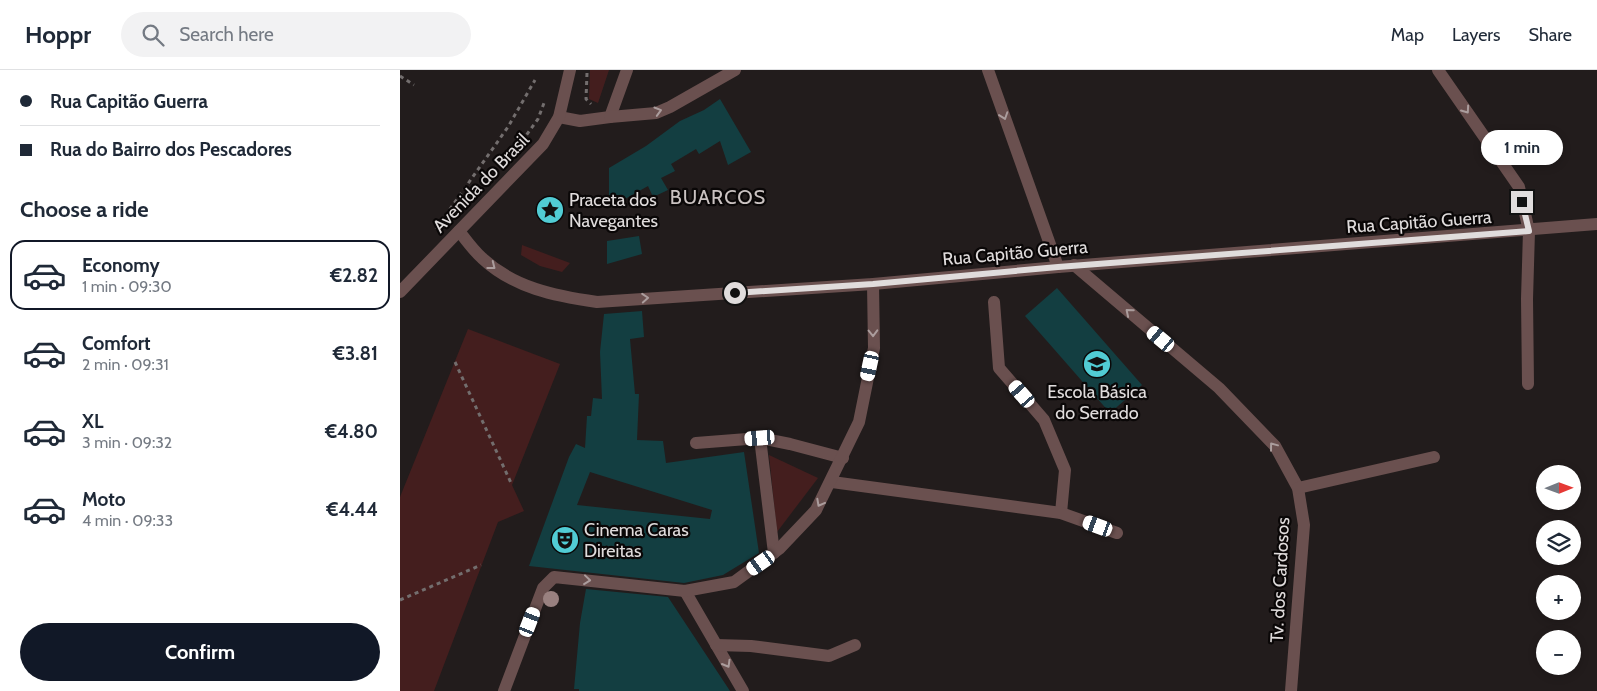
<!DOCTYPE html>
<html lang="en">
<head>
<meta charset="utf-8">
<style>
  body { margin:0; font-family:Cabin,sans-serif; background:#f2f2f3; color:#1f2937; height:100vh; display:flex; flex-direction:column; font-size:19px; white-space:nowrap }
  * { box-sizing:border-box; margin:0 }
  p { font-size:16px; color:#747a83 }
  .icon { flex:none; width:28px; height:28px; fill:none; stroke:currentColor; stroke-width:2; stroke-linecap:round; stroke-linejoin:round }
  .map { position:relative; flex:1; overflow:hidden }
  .sheet { display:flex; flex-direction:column; background:#fff; width:400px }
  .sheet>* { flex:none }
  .hud { display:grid; align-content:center; height:110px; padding:0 20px; background:#fff }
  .needle { width:32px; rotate:89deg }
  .controls { position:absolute; left:1136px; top:395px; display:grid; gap:10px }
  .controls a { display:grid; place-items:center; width:45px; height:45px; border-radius:50%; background:#fff; box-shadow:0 2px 8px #0003; font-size:25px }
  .end { position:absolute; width:22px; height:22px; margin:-11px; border:6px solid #e0dcdc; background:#111; box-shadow:0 0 0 2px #111 }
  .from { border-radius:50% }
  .bubble { position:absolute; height:35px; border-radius:18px; background:#fff; box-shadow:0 2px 8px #0003; font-size:16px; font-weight:800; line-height:35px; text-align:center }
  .car { position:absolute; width:15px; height:30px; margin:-15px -8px; border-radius:6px; box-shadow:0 0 4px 1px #0007; background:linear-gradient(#fff 24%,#345 0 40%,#fff 0 76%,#345 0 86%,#fff 0) }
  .hud b { display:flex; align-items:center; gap:18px; height:48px; font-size:19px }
  .hud b+b { border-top:1px solid #e0e1e3 }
  .hud i { width:12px; height:12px; background:#1f2937 }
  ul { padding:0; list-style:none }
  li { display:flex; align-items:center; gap:15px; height:70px; margin:0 10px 8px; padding:0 10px; border:2px solid transparent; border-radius:15px }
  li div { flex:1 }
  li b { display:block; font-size:19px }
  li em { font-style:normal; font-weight:800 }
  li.active { border-color:#111827 }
  li>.icon { width:45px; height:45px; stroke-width:1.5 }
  h2 { padding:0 20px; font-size:22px; line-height:60px }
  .action { display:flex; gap:10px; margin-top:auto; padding:10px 20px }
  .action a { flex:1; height:58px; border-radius:30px; background:#111827; color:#fff; font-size:20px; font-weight:800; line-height:58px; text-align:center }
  header { display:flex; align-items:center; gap:30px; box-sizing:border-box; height:70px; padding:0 25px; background:#fff; border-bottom:1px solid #e0e1e3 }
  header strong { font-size:24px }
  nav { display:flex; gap:28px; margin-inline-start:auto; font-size:18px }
  .search { width:350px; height:45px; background:#f2f2f3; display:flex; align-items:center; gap:12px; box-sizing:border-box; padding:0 18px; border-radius:28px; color:#747a83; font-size:19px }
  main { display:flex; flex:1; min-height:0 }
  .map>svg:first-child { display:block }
  .green { fill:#441e1e }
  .building { fill:#133e41; fill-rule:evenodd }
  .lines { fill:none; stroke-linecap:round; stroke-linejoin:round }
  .path { stroke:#736e6e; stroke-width:3; stroke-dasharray:4 4; stroke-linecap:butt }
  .minor { stroke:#6a504f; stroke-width:12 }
  .tree { fill:#998180 }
  .oneway { stroke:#ab9d9d }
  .route { stroke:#e0dcdc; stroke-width:6 }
  .labels { text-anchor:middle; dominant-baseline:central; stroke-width:4.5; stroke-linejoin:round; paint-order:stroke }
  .street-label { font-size:18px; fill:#e0dcdc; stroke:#0a0707 }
  .poi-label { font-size:18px; fill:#e0dcdc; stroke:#0a0707; text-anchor:start }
  .quarter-label { font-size:20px; letter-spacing:1px; fill:#cac2c1; stroke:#0a0707 }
</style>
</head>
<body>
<header>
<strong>Hoppr</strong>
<div class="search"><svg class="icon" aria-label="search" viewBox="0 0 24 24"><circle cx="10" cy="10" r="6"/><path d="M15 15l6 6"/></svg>Search here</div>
<nav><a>Map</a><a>Layers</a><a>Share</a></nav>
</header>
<main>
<section class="sheet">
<div class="hud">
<b><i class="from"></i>Rua Capitão Guerra</b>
<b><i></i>Rua do Bairro dos Pescadores</b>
</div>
<h2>Choose a ride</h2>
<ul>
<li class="active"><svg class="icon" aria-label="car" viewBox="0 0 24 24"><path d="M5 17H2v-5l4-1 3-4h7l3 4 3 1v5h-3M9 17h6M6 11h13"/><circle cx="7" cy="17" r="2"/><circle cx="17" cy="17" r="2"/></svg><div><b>Economy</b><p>1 min · 09:30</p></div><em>€2.82</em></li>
<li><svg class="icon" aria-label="car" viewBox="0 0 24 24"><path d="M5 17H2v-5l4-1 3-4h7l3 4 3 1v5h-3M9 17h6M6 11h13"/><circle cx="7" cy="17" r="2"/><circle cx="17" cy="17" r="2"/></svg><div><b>Comfort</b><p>2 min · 09:31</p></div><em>€3.81</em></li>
<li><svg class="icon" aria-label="car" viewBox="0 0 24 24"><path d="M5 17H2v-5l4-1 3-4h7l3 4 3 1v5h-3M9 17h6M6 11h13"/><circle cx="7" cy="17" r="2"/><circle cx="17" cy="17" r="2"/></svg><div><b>XL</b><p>3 min · 09:32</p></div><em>€4.80</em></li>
<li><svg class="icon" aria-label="car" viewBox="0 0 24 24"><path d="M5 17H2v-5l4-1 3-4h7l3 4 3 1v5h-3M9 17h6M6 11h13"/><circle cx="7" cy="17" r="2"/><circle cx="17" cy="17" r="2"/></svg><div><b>Moto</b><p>4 min · 09:33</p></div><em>€4.44</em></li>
</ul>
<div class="action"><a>Confirm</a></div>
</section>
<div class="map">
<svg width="1197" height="621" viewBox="0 0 1197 621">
  <rect width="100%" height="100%" fill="#221c1c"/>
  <g class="green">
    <polygon points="190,0 209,0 198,33 189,29"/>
    <polygon points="122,175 170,193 162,202 140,196 121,185"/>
    <polygon points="68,259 160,294 112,415 124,441 98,452 34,621 0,621 0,427"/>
    <polygon points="369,385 418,408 377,462"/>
  </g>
  <g class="building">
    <polygon points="320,29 351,82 328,95 320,71 299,84 296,79 271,94 275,101 261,108 268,120 253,127 248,116 209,138 209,98 246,76 280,51 304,40"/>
    <polygon points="239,166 242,184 207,194 207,171"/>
    <polygon points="657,218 742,315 710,343 625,246"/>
    <path d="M242,241L244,267L230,269L235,324H239L237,370L263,371L266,393L344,382L359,483L323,505L284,513L129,496L169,387L176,374L185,378L187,346H191L193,328L202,329L200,282L204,244ZM190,402L312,440L310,449L177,435Z"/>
    <polygon points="186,519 268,527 330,621 179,621 179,619 174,619 180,553"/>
  </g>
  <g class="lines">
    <g class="path">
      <polyline points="187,3 186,29 191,34"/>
      <polyline points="0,6 14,15"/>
      <polyline points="122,71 138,49 144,33"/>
      <polyline points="36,159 108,57 135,10"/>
      <polyline points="55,292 112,415"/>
      <polyline points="0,530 81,495"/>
    </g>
    <g class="minor">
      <polyline points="588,0 658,197"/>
      <polyline points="1038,0 1119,117 1129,161 1127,229 1128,314"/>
      <polyline points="159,47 180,51 210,47 227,0"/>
      <polyline points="210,47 256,43 270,37 335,0"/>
      <path d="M59,161C66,170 73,180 82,188C114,218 155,226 197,232L473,214L658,197L1197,154"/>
      <polyline points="674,195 819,318 875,376 898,418 904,455 891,621"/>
      <polyline points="0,222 143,74 159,47 170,0"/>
      <polyline points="594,232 599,298 644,350 665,400 661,443"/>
      <polyline points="360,368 374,483"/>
      <polyline points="296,373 360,368 390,374 443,388"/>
      <polyline points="432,412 661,443 717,463"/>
      <polyline points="898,418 1034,387"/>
      <polyline points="285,521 343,621"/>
      <polyline points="316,575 351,576 429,586 455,575"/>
      <polyline points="104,621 143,518 154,507 285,521 334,512 379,479 416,440 459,352 474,278 473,214"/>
    </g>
  </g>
  <circle class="tree" cx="151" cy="529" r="8"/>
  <defs><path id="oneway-chevron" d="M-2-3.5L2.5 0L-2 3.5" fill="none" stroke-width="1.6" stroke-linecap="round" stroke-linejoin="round" transform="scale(1.25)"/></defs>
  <g class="oneway">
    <use href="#oneway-chevron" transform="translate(1066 40) rotate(55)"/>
    <use href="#oneway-chevron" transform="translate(258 41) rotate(-16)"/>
    <use href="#oneway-chevron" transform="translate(604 46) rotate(71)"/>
    <use href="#oneway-chevron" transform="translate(92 196) rotate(38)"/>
    <use href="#oneway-chevron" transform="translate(245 228) rotate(-4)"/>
    <use href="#oneway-chevron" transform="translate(729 242) rotate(-140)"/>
    <use href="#oneway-chevron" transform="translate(473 263) rotate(89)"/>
    <use href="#oneway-chevron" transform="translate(873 376) rotate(-127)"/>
    <use href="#oneway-chevron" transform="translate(420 433) rotate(118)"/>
    <use href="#oneway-chevron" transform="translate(187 510) rotate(6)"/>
    <use href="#oneway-chevron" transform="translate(327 594) rotate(60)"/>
  </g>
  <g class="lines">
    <polyline class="route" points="335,223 473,214 658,197 1129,161 1122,132"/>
  </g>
  <defs>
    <symbol id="sight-disc" viewBox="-11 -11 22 22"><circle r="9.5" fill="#51ccd4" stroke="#0a0707"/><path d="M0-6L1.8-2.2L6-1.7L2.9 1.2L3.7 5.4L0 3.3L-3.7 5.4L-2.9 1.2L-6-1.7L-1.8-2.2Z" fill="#111"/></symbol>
    <symbol id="school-disc" viewBox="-11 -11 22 22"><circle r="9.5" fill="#51ccd4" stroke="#0a0707"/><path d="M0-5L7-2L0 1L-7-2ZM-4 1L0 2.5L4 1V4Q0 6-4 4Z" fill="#111"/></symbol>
    <symbol id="theatre-disc" viewBox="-11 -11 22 22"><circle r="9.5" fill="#51ccd4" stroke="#0a0707"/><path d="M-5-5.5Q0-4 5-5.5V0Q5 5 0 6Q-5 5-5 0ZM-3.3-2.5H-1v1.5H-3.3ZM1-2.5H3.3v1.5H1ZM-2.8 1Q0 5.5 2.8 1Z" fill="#111"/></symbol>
  </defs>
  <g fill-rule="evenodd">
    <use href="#sight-disc" x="134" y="124" width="32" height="32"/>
    <use href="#school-disc" x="681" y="278" width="32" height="32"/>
    <use href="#theatre-disc" x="149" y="454" width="32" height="32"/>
  </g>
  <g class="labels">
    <g class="street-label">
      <text transform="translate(81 113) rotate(-46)">Avenida do Brasil</text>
      <text transform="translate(1019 152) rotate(-4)">Rua Capitão Guerra</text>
      <text transform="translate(615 183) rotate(-5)">Rua Capitão Guerra</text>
      <text transform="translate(880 510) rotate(-87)">Tv. dos Cardosos</text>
    </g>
    <g class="poi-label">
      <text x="169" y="130">Praceta dos<tspan x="169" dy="21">Navegantes</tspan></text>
      <text x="697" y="322" text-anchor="middle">Escola Básica<tspan x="697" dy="21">do Serrado</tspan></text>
      <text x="184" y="460">Cinema Caras<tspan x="184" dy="21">Direitas</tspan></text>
    </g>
    <g class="quarter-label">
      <text x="318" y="127">BUARCOS</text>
    </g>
  </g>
</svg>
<div class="controls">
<a><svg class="needle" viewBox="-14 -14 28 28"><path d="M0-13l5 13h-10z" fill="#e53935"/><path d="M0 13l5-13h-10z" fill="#747a83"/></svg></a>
<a><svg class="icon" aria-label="layers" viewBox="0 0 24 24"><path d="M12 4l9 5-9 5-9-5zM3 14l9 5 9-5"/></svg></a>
<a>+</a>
<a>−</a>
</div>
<i class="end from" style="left:335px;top:223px"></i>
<i class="end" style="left:1122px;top:132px"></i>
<div class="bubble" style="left:1081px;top:60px;width:82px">1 min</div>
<i class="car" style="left:761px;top:269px;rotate:310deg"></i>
<i class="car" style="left:470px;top:296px;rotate:192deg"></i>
<i class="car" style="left:622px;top:324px;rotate:319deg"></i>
<i class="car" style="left:360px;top:368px;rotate:266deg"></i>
<i class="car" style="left:698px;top:456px;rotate:290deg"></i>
<i class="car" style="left:361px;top:493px;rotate:235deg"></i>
<i class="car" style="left:130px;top:552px;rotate:21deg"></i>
</div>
</main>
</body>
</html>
